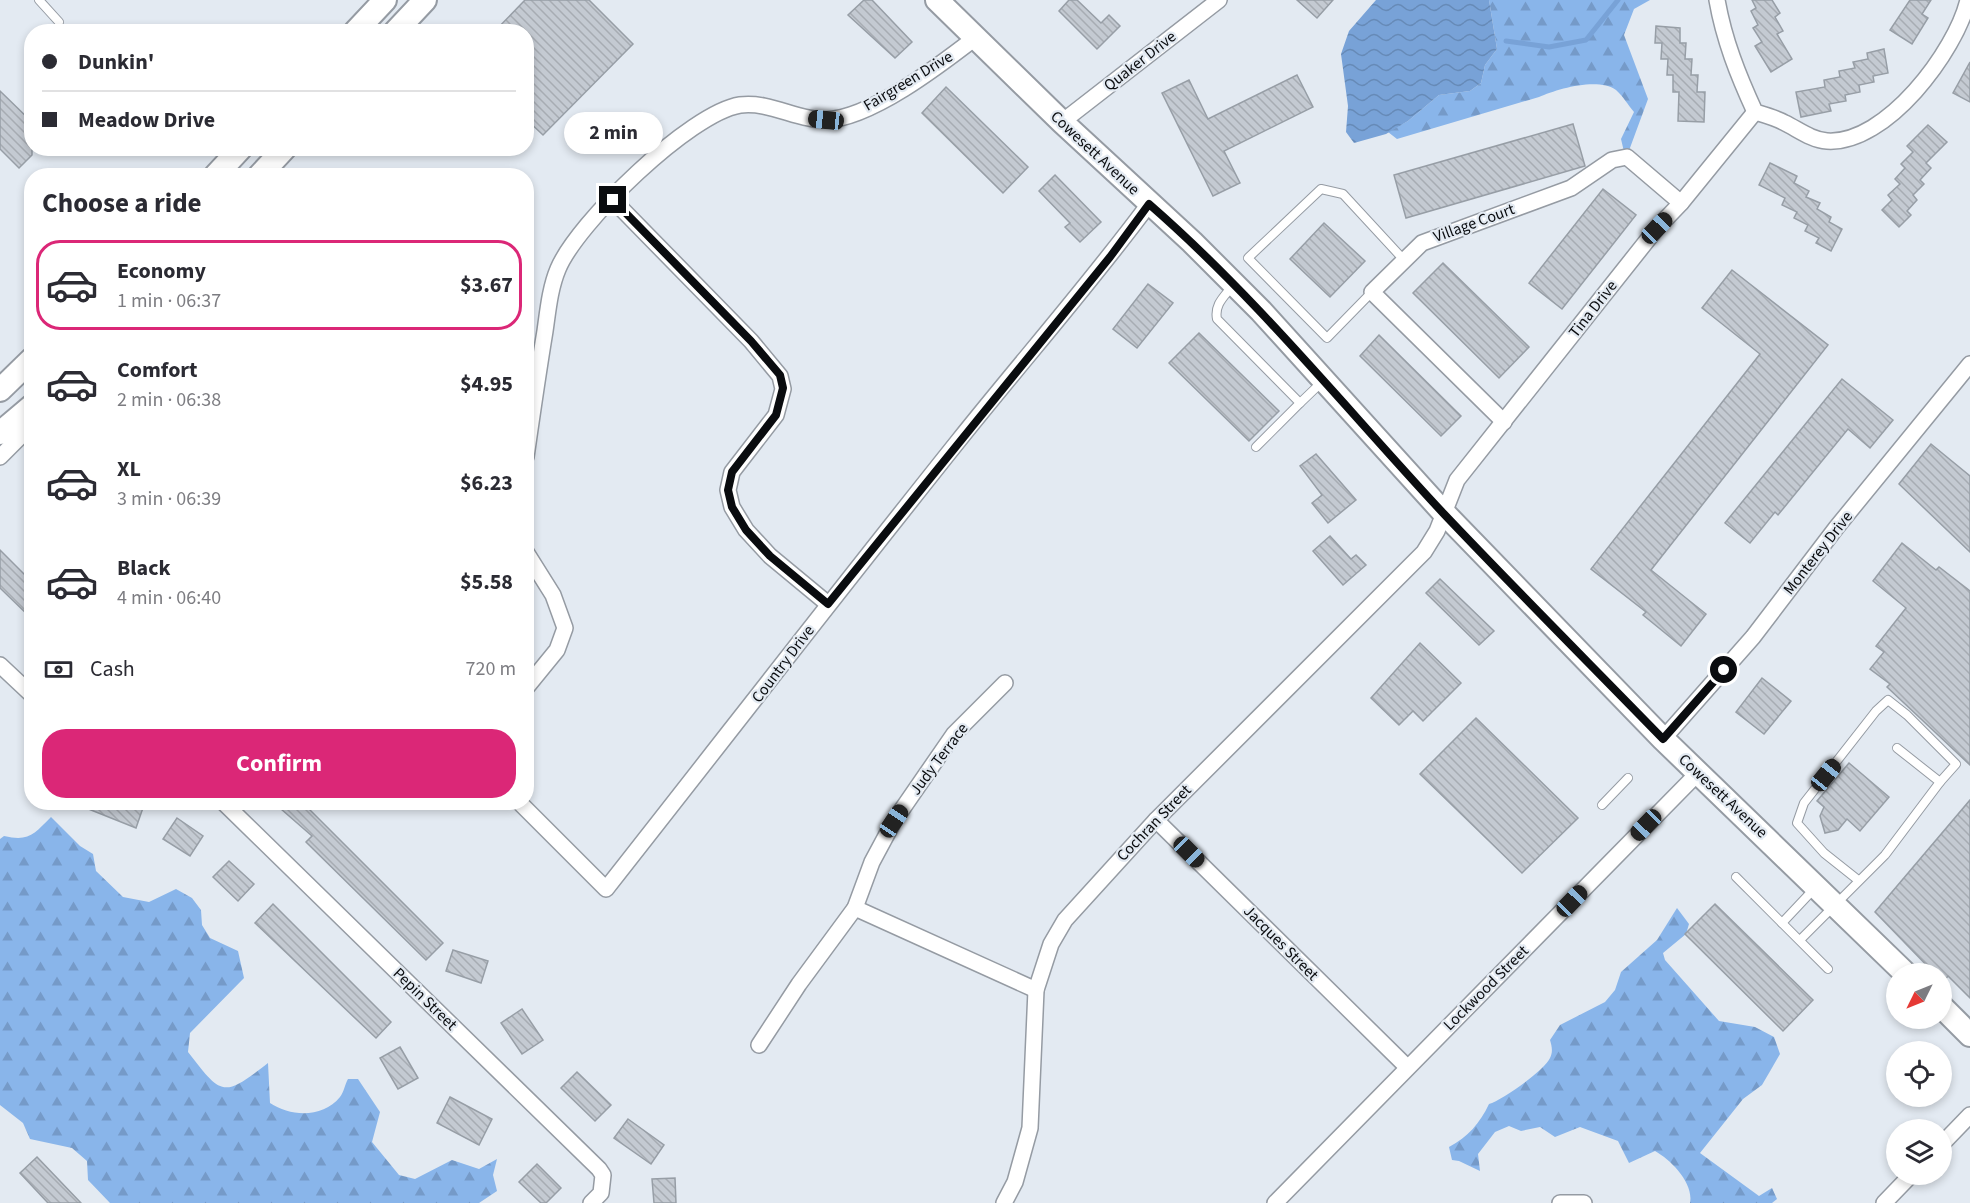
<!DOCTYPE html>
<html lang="en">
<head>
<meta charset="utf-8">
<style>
  body { margin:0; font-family:"Source Sans 3",sans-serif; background:#f7f7f7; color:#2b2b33; height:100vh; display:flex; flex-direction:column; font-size:22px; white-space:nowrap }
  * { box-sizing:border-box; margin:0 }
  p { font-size:20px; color:#7c7c81 }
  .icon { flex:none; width:33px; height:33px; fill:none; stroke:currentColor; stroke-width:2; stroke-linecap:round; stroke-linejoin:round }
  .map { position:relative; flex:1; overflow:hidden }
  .panel { position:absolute; left:24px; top:168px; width:510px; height:642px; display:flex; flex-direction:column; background:#fff; border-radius:24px; box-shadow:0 3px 9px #0003 }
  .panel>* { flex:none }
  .top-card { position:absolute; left:24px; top:24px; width:510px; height:132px; border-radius:24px; box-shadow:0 3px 9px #0003; display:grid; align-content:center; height:132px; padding:0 18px; background:#fff }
  .needle { width:39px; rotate:227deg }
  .fabs { position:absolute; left:1886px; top:963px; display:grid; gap:12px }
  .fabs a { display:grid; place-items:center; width:66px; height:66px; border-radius:50%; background:#fff; box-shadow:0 3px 9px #0003; font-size:30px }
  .end { position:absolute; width:27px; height:27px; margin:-14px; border:8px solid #0a0c0f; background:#fff; box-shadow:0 0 0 3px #fff }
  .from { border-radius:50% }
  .bubble { position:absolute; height:42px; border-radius:21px; background:#fff; box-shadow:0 3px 9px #0003; font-size:20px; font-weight:700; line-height:42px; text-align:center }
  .car { position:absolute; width:18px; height:36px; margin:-18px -9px; border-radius:8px; box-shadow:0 0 4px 2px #0007; background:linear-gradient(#222 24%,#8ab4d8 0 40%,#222 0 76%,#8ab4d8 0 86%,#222 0) }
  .top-card b { display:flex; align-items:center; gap:21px; height:57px; font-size:22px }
  .top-card b+b { border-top:2px solid #e1e1e2 }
  .top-card i { width:15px; height:15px; background:#2b2b33 }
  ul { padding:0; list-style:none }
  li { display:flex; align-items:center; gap:18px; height:90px; margin:0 12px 9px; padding:0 6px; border:3px solid transparent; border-radius:24px }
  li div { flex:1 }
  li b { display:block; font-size:22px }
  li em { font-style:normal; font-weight:700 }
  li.on { border-color:#db2777 }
  li>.icon { width:54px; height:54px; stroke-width:1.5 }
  h2 { padding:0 18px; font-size:27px; line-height:72px }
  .pay { display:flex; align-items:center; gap:15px; height:66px; padding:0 18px; font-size:22px }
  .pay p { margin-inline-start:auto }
  .action { display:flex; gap:12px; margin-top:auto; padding:12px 18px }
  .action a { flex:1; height:69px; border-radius:24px; background:#db2777; color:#fff; font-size:24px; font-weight:700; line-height:69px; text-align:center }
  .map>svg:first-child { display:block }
  .forest { fill:url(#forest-firs) }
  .water { fill:url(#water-waves) }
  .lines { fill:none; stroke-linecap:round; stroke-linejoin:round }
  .stream { stroke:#78a2d7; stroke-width:5 }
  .building { fill:url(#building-back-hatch); stroke:#979ea6; stroke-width:1.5 }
  .lane-casing { stroke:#959ba3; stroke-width:10 }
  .street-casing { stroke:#959ba3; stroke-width:18 }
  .primary-casing { stroke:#959ba3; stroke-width:26 }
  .lane { stroke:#fff; stroke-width:8 }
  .street { stroke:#fff; stroke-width:15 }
  .primary { stroke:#fff; stroke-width:22 }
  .route { stroke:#0a0c0f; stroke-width:8 }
  .labels { text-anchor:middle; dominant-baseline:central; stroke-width:4.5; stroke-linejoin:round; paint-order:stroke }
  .street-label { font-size:16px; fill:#0a0c0f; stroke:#e3eaf2 }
</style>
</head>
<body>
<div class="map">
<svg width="1970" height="1203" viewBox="0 0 1970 1203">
  <defs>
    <pattern id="forest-firs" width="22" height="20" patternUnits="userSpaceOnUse" patternTransform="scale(1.5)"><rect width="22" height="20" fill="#89b5ea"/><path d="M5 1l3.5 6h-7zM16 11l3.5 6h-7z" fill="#759ac8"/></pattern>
    <pattern id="water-waves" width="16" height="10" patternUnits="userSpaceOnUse" patternTransform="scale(1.5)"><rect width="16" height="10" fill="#78a2d7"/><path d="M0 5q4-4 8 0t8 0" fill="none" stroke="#668ab7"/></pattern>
    <pattern id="building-back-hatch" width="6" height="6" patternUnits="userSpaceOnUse" patternTransform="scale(1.5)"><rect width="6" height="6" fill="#c4cad2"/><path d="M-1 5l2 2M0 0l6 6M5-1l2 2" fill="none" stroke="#a7acb3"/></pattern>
  </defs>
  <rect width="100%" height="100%" fill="#e3eaf2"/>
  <g class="forest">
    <path d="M1489,0H1650L1634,9L1624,35L1648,99L1627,156H1625L1621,139L1634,112C1628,105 1623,96 1616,90C1598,77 1557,89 1539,97L1397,139L1388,132L1408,121L1439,95L1470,91L1481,83L1485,65L1497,49Z"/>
    <path d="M51,817L80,846L93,854L96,871L123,897L149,902L176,889L192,898L201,910L202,925L210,938L238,951L244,978L190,1033L188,1052C222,1096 223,1098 268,1063L270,1103C291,1117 323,1118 340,1097C344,1092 345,1084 348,1079H358L380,1112L372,1142L399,1175L415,1179L452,1160L479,1169L497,1159L493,1175L497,1191L479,1203H110L88,1180L87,1161L72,1148L30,1139L23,1123L0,1105V839L4,836C29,842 34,834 51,817Z"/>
    <path d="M1677,908L1689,924L1686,934L1663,953L1665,960L1719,1021L1755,1027L1774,1037L1780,1054L1762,1085L1743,1099L1700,1153L1759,1196L1772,1188L1777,1199L1772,1203H1690C1694,1183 1671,1160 1655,1151L1629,1163L1618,1141L1580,1127L1555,1137L1540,1127L1521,1131L1509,1126L1495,1132L1478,1154L1480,1171L1459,1161L1452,1160L1449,1147C1468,1137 1480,1123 1489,1104C1502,1100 1545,1070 1550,1058C1553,1052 1552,1047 1550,1040L1560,1025L1605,1002L1615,990L1621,972L1657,940Z"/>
  </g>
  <polygon class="water" points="1376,0 1489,0 1497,49 1485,65 1481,83 1470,91 1439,95 1408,121 1386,134 1354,143 1346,132 1348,106 1341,54 1349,31"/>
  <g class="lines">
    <polyline class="stream" points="1506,41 1549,47 1586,40 1618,0"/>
  </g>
  <g class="building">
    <polygon points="525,0 589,0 633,44 543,135 526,119 526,32 494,32"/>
    <polygon points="864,0 872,0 912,42 895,58 848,15"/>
    <polygon points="1069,0 1077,0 1101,23 1109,15 1120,26 1097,49 1059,11"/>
    <polygon points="1297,0 1333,0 1317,18"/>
    <polygon points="1752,0 1772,0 1780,13 1775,17 1783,31 1777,34 1792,59 1771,72 1755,46 1762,42 1753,28 1758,25 1751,11 1756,8"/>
    <polygon points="1910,0 1931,0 1922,14 1928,18 1912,44 1890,30"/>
    <polygon points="1656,26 1680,28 1680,43 1686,43 1685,59 1692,59 1691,75 1698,75 1697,92 1705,92 1704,122 1678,121 1679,92 1673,92 1673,75 1667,75 1668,59 1661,59 1662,43 1655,43"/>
    <polygon points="1884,49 1888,73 1873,76 1874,82 1859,85 1860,92 1845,95 1846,101 1829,104 1831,111 1801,117 1796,92 1825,87 1824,80 1840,77 1839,71 1855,68 1853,62 1868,59 1867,53"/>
    <polygon points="1970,62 1970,102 1953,93"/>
    <polygon points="1297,75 1313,107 1224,151 1240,183 1213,196 1162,93 1189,80 1208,119"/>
    <polygon points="946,87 1028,167 1003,193 922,113"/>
    <polygon points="0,91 32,122 32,155 19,168 0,149"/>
    <polygon points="1573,124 1585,166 1406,218 1394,175"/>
    <polygon points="1928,125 1947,142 1926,163 1931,168 1920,180 1924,184 1913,195 1917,200 1907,211 1911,215 1899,227 1882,210 1892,200 1888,195 1900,184 1895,179 1905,168 1901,164 1913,152 1907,146"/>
    <polygon points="1770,163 1797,176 1794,183 1809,191 1806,197 1820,203 1817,209 1831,217 1829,222 1842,229 1831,251 1816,243 1819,238 1805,231 1808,225 1794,218 1797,212 1782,205 1785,198 1759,185"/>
    <polygon points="1055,175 1101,222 1080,242 1065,227 1070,223 1039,191"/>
    <polygon points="1603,189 1636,215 1562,309 1529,283"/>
    <polygon points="1324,223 1365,261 1330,297 1290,259"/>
    <polygon points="1443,263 1529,347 1499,378 1413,293"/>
    <polygon points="1732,270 1828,345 1651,570 1706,614 1681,646 1643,615 1646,612 1591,569 1760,354 1702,308"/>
    <polygon points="1148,284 1173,303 1137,348 1113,329"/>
    <polygon points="1199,333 1279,411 1249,441 1169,363"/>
    <polygon points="1379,335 1461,416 1441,436 1360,356"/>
    <polygon points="1842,379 1893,420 1870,448 1848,429 1778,515 1775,512 1750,543 1725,523"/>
    <polygon points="1931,444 1970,476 1970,552 1899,484"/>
    <polygon points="1316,454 1356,500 1328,523 1312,503 1322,495 1300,466"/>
    <polygon points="1330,536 1351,559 1356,555 1366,565 1343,585 1313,551"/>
    <polygon points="1902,543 1936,570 1939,567 1970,591 1970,765 1887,687 1890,684 1870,669 1884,652 1876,646 1906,608 1873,581"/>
    <polygon points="0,550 32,582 32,619 0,588"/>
    <polygon points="1440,579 1494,631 1479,645 1426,593"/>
    <polygon points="1420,643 1461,683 1423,721 1413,711 1399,725 1371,698"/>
    <polygon points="1762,678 1791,701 1764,734 1736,712"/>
    <polygon points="1476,718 1578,818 1522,873 1420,774"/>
    <polygon points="1849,763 1889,797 1860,831 1847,819 1838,830 1825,833 1820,816 1824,807 1817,801"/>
    <polygon points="1970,800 1970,998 1948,976 1943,982 1941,974 1935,974 1875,912"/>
    <polygon points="71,802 145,802 136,828"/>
    <polygon points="273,802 316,802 310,810 443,943 426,960 306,842 312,836"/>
    <polygon points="177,818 203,836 190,856 163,839"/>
    <polygon points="229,861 254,884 238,901 213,877"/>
    <polygon points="273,904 391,1022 376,1038 255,923"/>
    <polygon points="1715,904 1813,1000 1783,1031 1685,934"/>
    <polygon points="453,950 488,961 481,983 446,971"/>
    <polygon points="522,1009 543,1040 522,1054 501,1023"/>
    <polygon points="400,1047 418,1078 398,1089 380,1058"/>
    <polygon points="577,1072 611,1105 595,1121 561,1088"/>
    <polygon points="450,1097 492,1119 479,1145 437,1123"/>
    <polygon points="628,1119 664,1145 651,1164 614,1138"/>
    <polygon points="37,1157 81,1203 48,1203 20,1173"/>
    <polygon points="537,1164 561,1188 546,1203 541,1203 519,1182"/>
    <polygon points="675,1178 676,1203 654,1203 652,1179"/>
  </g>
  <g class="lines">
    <defs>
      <g id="lane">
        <polyline points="39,0 59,22"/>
        <path d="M1233,285C1225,296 1214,304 1217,319L1300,403L1256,447"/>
        <polyline points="1372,292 1327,338 1248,258 1321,189 1343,194 1404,260"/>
        <polyline points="1300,403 1323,381"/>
        <polyline points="1602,805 1628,778"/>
        <polyline points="1736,877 1828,969"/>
        <polyline points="1858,880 1824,853 1797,823 1804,803 1876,711 1888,700 1907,715 1956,764 1940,782"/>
        <polyline points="1782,923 1814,889"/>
        <polyline points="1800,940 1885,855 1940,782 1897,748"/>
      </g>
      <g id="street">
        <path d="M1717,0C1724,40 1738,75 1755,112C1765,115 1776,118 1785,123C1799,130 1812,140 1827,141C1886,145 1956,51 1968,0"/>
        <polyline points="1062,122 1219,0"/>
        <polyline points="613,200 751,341 780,376 783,389 776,415 732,472 728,490 732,507 746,530 770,556 828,604"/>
        <polyline points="1504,422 1372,292 1422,243 1571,188 1612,160 1627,157 1681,203"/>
        <polyline points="0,457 32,425"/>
        <path d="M526,457C532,415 538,373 545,331C548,310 550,288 558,269C577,223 690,113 740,105C769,101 797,120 825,120C870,119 940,65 975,38"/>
        <polyline points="526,552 553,595 565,628 557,650 526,688"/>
        <polyline points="0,665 32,695"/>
        <polyline points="1663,739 1753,637 1836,528 1970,364"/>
        <polyline points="223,802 599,1169 603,1175 601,1193 591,1203"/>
        <path d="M519,802L606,889C724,739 840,589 959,440C1022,361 1089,285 1149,204"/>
        <polyline points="1156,820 1407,1067"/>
        <polyline points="855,908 1036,990"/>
        <polyline points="759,1045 799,984 855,908 872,862 894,821 954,734 1005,683"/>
        <polyline points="1941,1145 1970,1115"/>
        <polyline points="1004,1203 1015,1182 1030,1128 1036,990 1051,944 1065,920 1156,820 1424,552 1437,531 1457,480 1657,228 1681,203 1755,112"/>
        <polyline points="1275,1203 1697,774"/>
        <polyline points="1560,1203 1584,1203"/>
        <polyline points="1884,1203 1912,1174"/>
      </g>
      <g id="primary">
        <polyline points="937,0 1062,122 1192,242 1261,311 1444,513 1663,739 1906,974"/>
        <polyline points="355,32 385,0"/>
        <polyline points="395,32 425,0"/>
        <polyline points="215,176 241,148"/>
        <polyline points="259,176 285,148"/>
        <polyline points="0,390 32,359"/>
        <polyline points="0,433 32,406"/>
        <polyline points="1941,1006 1970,1035"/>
      </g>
    </defs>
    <use href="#lane" class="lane-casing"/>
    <use href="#street" class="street-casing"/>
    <use href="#primary" class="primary-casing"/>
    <use href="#lane" class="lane"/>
    <use href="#street" class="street"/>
    <use href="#primary" class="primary"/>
  </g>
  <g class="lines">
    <path class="route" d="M613,200L751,341L780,375L783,388L776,415L732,472L728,490L732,507L746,530L770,556L828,604L1110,257L1149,204C1257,298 1347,410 1444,514C1516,590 1590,664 1663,739L1724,670"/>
  </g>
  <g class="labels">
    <g class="street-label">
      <text transform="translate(1140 61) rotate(-38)">Quaker Drive</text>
      <text transform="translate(908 81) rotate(-31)">Fairgreen Drive</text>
      <text transform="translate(1095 153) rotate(43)">Cowesett Avenue</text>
      <text transform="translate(1474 223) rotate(-20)">Village Court</text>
      <text transform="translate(1593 309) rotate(-52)">Tina Drive</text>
      <text transform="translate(1818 553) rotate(-52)">Monterey Drive</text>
      <text transform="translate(783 664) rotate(-53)">Country Drive</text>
      <text transform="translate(939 759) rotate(-53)">Judy Terrace</text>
      <text transform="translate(1723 796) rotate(43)">Cowesett Avenue</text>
      <text transform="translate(1154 823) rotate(-46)">Cochran Street</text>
      <text transform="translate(1281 943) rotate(45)">Jacques Street</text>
      <text transform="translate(1486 988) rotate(-45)">Lockwood Street</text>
      <text transform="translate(425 999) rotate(44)">Pepin Street</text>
    </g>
  </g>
</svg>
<div class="fabs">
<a><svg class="needle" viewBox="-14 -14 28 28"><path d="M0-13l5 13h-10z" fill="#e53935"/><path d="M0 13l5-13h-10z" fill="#7c7c81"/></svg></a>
<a><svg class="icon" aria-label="locate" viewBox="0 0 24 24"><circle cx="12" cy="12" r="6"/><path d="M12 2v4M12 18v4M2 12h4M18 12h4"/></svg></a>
<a><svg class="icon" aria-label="layers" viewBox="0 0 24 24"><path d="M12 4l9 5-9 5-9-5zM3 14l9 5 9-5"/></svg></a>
</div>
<i class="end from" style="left:1724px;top:670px"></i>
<i class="end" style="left:613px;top:200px"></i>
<div class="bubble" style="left:564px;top:112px;width:99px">2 min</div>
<i class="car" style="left:826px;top:120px;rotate:276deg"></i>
<i class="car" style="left:1657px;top:228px;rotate:44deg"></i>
<i class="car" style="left:1826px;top:775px;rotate:39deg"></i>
<i class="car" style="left:894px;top:821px;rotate:34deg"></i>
<i class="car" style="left:1646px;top:825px;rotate:224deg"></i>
<i class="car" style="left:1189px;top:852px;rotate:135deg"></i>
<i class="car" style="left:1572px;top:901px;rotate:44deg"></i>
<div class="top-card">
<b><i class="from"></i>Dunkin'</b>
<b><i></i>Meadow Drive</b>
</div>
<section class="panel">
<h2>Choose a ride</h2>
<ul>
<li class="on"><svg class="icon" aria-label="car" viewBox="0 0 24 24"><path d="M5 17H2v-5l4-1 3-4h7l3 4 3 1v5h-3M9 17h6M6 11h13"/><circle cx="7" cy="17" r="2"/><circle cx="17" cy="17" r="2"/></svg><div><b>Economy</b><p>1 min · 06:37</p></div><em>$3.67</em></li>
<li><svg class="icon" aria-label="car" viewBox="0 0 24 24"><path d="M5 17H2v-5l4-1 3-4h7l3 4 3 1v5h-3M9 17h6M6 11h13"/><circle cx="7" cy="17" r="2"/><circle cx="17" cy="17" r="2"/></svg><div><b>Comfort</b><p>2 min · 06:38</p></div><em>$4.95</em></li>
<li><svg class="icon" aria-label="car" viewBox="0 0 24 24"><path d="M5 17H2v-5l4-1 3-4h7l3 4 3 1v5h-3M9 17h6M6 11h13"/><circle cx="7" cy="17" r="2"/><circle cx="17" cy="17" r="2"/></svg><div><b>XL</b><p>3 min · 06:39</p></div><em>$6.23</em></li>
<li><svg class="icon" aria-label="car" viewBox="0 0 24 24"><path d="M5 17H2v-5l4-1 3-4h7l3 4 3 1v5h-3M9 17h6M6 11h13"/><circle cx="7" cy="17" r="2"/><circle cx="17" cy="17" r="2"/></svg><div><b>Black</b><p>4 min · 06:40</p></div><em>$5.58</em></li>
</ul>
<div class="pay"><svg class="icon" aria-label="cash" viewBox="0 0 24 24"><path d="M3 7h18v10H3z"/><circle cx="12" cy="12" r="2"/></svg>Cash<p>720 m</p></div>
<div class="action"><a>Confirm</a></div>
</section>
</div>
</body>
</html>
